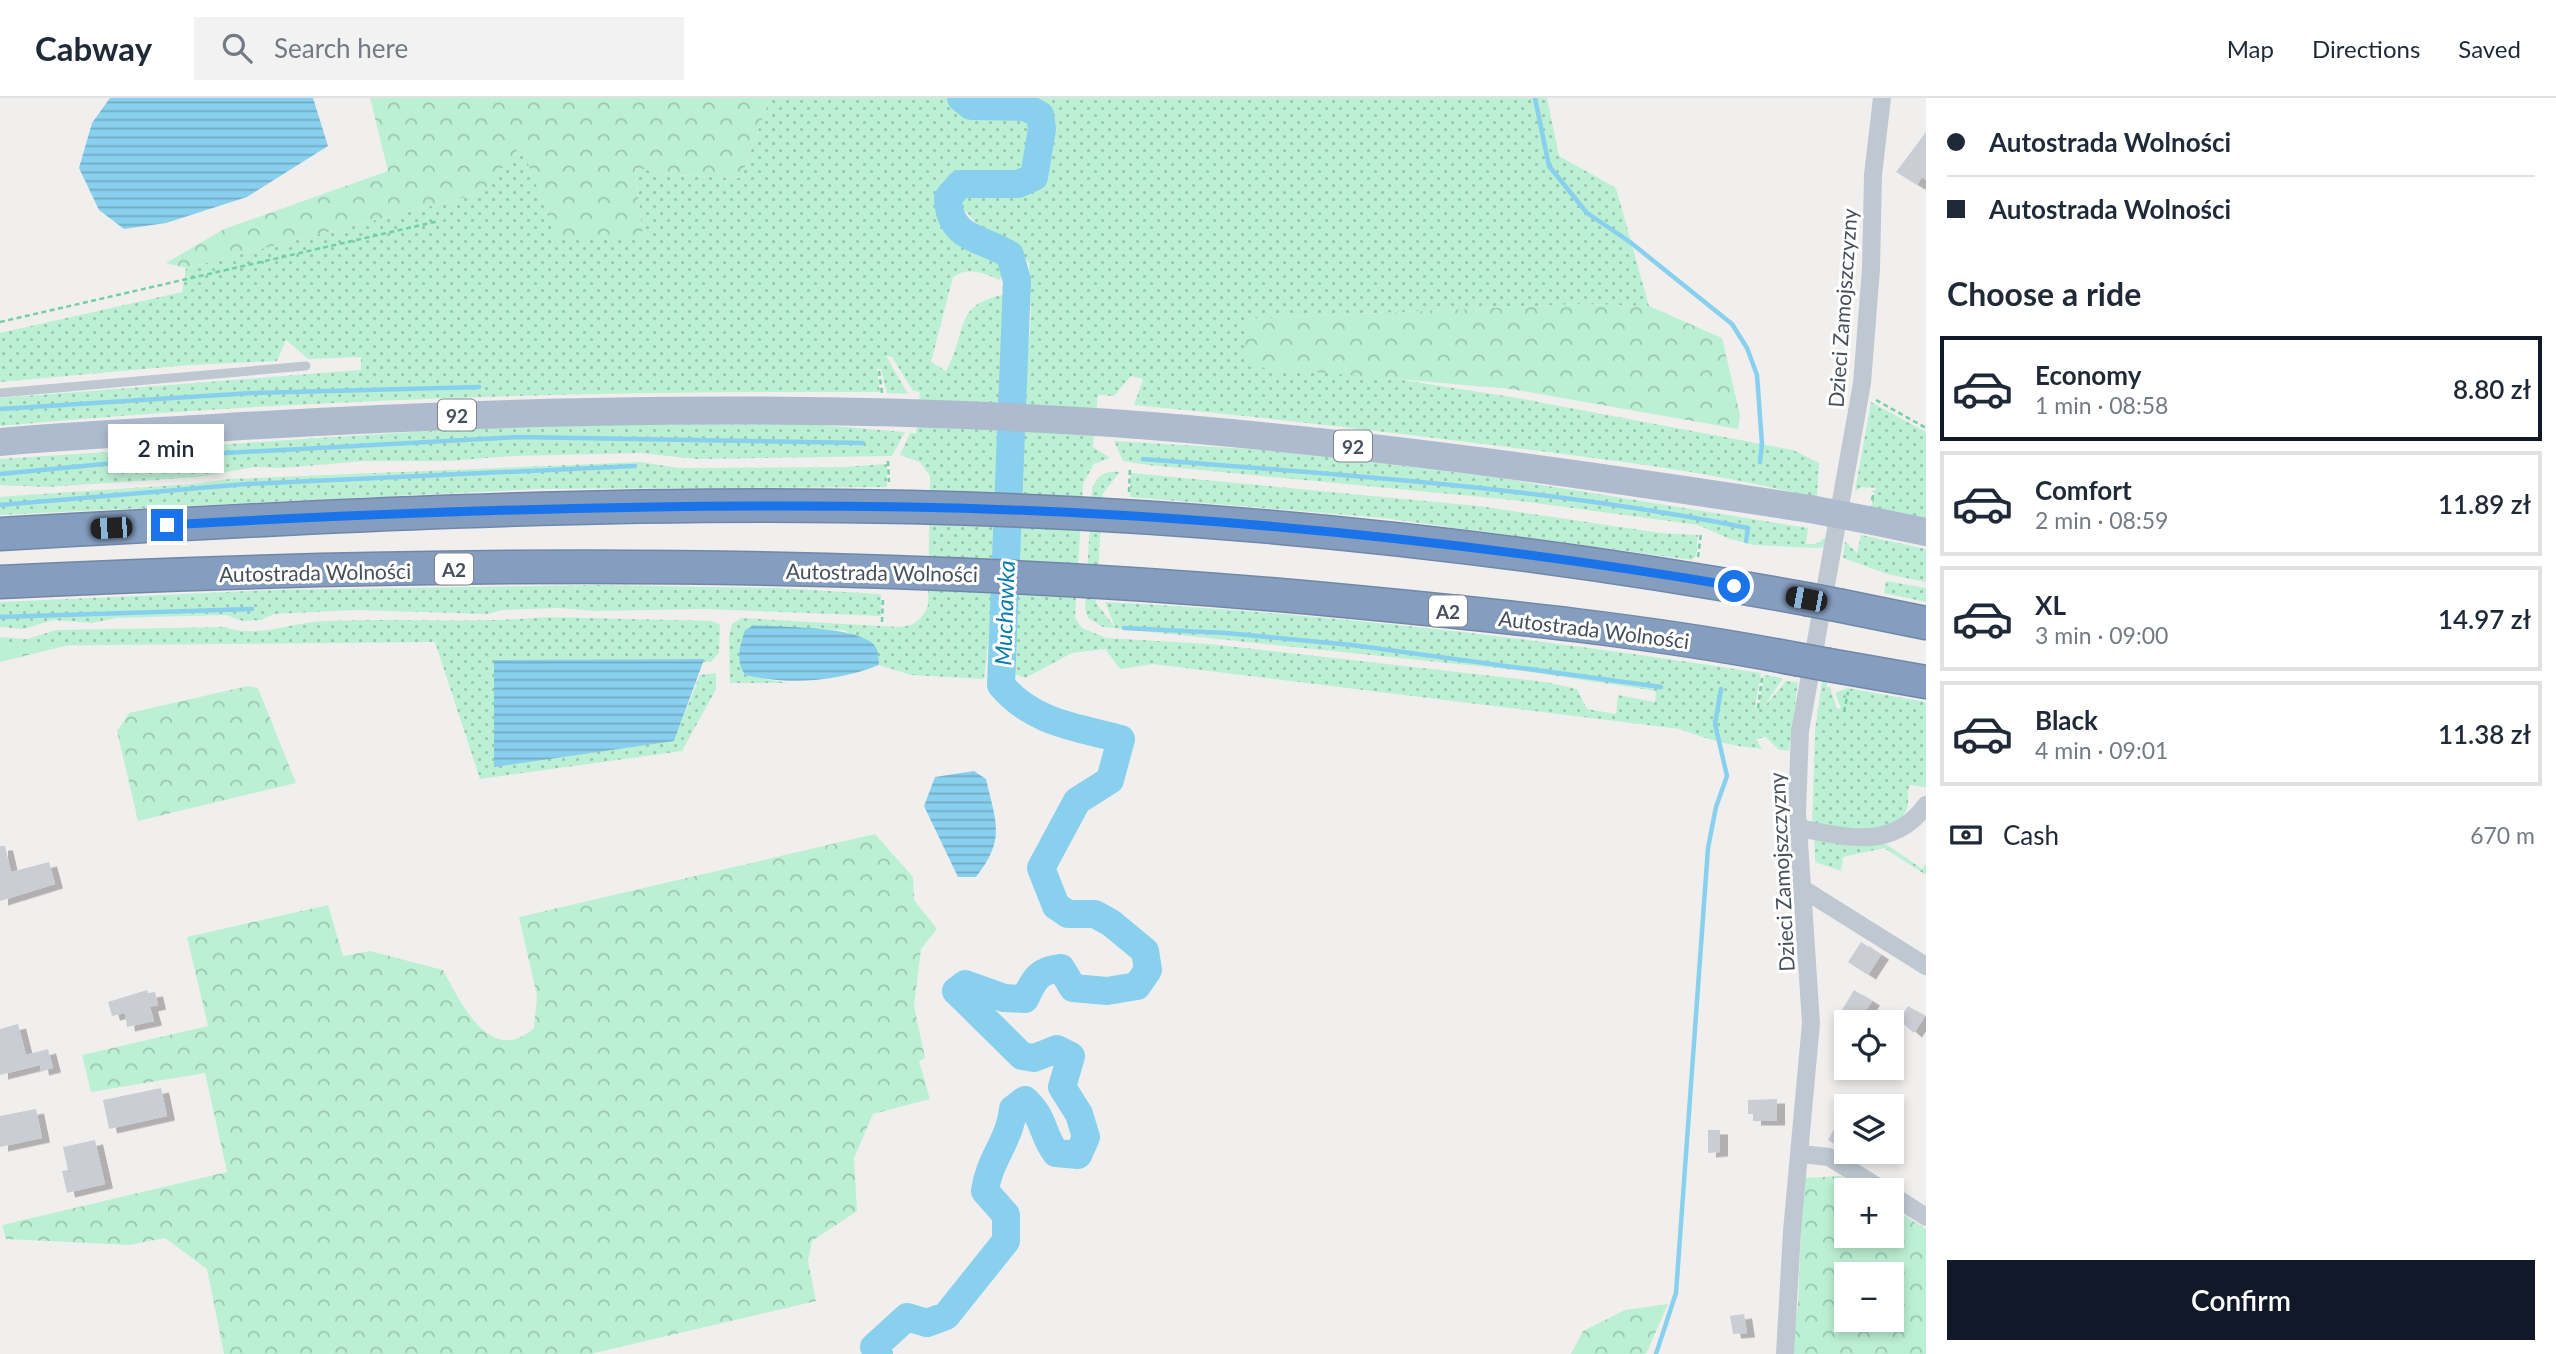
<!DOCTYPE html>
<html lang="en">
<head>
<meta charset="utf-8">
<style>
  body { margin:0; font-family:Lato,sans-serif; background:#f2f2f3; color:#1f2937; height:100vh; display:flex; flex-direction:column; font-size:26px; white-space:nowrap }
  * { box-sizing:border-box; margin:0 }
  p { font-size:23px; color:#747a83 }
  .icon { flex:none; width:38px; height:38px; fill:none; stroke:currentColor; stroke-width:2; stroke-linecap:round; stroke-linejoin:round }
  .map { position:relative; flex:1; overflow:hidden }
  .details { display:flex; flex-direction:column; background:#fff; width:630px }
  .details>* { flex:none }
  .top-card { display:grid; align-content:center; height:154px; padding:0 21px; background:#fff }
  .buttons { position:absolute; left:1834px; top:912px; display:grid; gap:14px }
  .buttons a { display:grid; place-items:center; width:70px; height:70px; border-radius:0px; background:#fff; box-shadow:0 4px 10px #0003; font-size:35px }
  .end { position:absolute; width:32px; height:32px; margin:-16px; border:9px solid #1a73e8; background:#fff; box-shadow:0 0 0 4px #fff }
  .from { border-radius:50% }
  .bubble { position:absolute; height:49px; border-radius:0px; background:#fff; box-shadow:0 4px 10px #0003; font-size:23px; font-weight:600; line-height:49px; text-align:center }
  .car { position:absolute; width:21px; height:42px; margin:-21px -10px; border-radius:9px; box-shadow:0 0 5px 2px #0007; background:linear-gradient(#222 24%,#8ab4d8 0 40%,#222 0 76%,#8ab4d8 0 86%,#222 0) }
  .top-card b { display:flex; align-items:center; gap:24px; height:66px; font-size:26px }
  .top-card b+b { border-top:2px solid #e0e1e3 }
  .top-card i { width:18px; height:18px; background:#1f2937 }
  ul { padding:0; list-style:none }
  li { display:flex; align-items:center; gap:21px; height:105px; margin:0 14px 10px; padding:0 7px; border:4px solid #e0e1e3; border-radius:0px }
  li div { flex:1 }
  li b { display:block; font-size:26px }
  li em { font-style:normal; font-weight:600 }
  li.selected { border-color:#111827 }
  li>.icon { width:63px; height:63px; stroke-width:1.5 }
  h2 { padding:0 21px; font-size:32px; line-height:84px }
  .pay { display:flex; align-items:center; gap:18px; height:77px; padding:0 21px; font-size:26px }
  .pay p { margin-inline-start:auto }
  .primary-button { display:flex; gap:14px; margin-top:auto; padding:14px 21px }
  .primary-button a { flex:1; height:80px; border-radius:0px; background:#111827; color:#fff; font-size:28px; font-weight:600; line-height:80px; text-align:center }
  header { display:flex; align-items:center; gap:42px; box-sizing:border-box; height:98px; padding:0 35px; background:#fff; border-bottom:2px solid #e0e1e3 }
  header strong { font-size:33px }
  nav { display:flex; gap:38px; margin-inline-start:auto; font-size:24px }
  .search { width:490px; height:63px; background:#f2f2f3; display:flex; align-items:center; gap:18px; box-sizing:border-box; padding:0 24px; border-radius:0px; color:#747a83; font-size:26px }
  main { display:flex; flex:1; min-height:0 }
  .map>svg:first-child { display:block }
  .grass { fill:url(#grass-dots) }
  .forest { fill:url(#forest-crowns); fill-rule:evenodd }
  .water { fill:url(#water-rules) }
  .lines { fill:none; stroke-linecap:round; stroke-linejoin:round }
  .stream { stroke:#88d0ed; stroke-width:4.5 }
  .river { stroke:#88d0ed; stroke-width:28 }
  .building { fill:#cacdd4; filter:url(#shadow) }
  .motorway-casing { stroke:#7187aa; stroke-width:35 }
  .path { stroke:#74cea9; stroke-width:2.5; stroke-dasharray:5 3.5; stroke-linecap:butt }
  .service { stroke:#bfc8d1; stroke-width:9 }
  .minor { stroke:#bfc8d1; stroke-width:18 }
  .primary { stroke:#aebbce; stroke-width:28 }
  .motorway { stroke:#859dbe; stroke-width:32 }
  .motorway-bridge-casing { stroke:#7187aa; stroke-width:35; stroke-linecap:butt }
  .primary-bridge { stroke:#aebbce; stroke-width:28 }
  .motorway-bridge { stroke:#859dbe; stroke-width:32 }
  .route { stroke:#1a73e8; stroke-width:9 }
  .labels { text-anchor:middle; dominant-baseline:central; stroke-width:6; stroke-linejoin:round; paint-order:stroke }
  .shield { fill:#fff; stroke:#7e848d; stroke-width:2 }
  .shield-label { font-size:19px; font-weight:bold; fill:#46505c }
  .street-label { font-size:21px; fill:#46505c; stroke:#fff }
  .water-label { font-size:23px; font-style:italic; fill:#0a7dac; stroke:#fff }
</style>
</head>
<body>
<header>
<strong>Cabway</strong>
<div class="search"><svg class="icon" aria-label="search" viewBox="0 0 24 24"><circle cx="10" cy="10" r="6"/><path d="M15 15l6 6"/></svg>Search here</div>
<nav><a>Map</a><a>Directions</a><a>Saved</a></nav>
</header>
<main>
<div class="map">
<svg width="1926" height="1256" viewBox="0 0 1926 1256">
  <defs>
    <pattern id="grass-dots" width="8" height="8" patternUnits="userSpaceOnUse" patternTransform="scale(1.75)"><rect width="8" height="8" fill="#bcf0d4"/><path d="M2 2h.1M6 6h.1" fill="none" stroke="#9bc5af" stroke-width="1.8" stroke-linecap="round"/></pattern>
    <pattern id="forest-crowns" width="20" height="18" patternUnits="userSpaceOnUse" patternTransform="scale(1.75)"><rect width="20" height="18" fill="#bcf0d4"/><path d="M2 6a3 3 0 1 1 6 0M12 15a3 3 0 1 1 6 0" fill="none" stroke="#9bc5af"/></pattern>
    <pattern id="water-rules" width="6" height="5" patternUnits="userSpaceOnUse" patternTransform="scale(1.75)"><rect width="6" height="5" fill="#88d0ed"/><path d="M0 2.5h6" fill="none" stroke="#71abc3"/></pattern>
    <filter id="shadow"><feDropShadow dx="8" dy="4.5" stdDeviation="0" flood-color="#0004"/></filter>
  </defs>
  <rect width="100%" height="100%" fill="#f1efee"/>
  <g class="grass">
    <path d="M770,0H957L966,15L1031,21C1039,40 1032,63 1021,79C1005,77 982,71 966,75C959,77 943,86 940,93C923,129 972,147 997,159L1003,176L1000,182C983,175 969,168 953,179L931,264L946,273C969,231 952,206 1007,196L989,538L984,581L911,577L879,567L876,549L843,532L797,531L745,577L788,585H730L729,538L732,526L742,520L898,529C915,528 922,522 928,507L930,378L920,364L900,357L910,335H916L920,294L913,293L892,259L886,258L908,296L887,295L881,271H877L880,294C587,293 293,301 0,328V300L361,272V259L308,261L286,242L277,263L189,267L0,284V235L182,194L186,170L482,95L521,46L643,139L635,70L675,77L741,80Z"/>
    <path d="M969,0H1547L1559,58L1616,90L1649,208L1580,206L1247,221L1267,261L1518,300L1793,352L1819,365L1817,400C1715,374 1611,362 1508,349C1383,333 1259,319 1134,307L1143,281L1131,278L1114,298L1098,297L1093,349L1110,360L1094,366L1083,386L1075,520L1082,530L1106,540L1210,546L1545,584L1577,591L1587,611L1616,616L1618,597L1655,604L1656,593L1524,573L1103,529L1088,520L1085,511L1092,390C1099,376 1105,373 1120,374L1103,395L1096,505L1115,529L1105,504C1324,515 1544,541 1761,575L1755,610H1759L1764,577L1783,580L1763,610L1786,583L1798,584L1789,653L1779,652L1766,639L1756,641L1762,651C1732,648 1707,642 1680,631L1153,566L1120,571L1105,551L1072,555L1025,580L1012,575L1020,351L1031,217L1029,165L1016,148L981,130L955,102L960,94C999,89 1050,101 1050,43C1050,32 1047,16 1038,9C1016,0 991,9 969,0Z"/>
    <polygon points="1871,304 1926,334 1926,421 1871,409 1876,390 1862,389 1855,393"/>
    <polygon points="809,326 905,334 892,358 696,361 641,355 515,358 448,363 364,363 282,370 254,369 199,379 47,389 0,387 0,361 518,327"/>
    <polygon points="1114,343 1284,353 1500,380 1808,430 1806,446 1816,446 1826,439 1824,449 1818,450 1754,447 1730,441 1698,427 1513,402 1148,367 1123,363"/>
    <polygon points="640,364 679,370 843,369 887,366 887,389 541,391 0,417 0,399 11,398 192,386 230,381"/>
    <polygon points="1131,375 1479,408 1661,435 1698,437 1696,458 1692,462 1383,420 1130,399"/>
    <polygon points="1861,437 1926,451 1926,484 1887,476 1843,460 1845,443 1857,455"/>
    <polygon points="1886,483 1926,490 1926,504 1884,495"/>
    <polygon points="598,487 777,490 881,496 881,518 704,511 595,513 559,510 502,512 488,516 356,512 274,516 261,522 243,523 226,517 116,520 92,525 53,522 24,531 0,529 0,504 275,492"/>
    <path d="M547,519L712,523L720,527L719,555L711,564H703L704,562L674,643L700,577L716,575V591L682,653L480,681L435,544L0,548V539L27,541L56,532L225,529C259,541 291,524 326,523C400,520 473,526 547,519Z"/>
    <path d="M1823,576H1827V589H1830L1837,611L1841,610L1835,595L1847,590L1926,604V689L1910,687C1905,696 1911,704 1906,713C1891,743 1838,731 1812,728L1815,632Z"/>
    <polygon points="1814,742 1886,746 1922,771 1926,766 1926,777 1884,750 1843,759 1841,773 1815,764"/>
  </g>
  <g class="forest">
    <polygon points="370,0 770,0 741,80 675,77 635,70 643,139 556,140 521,47 482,95 186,170 166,165 224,131 388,73"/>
    <polygon points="1580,206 1649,208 1722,240 1740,317 1738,331 1511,291 1244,268 1247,221"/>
    <polygon points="77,545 0,564 0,548"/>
    <polygon points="248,588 258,590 296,685 138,723 117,633 129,615"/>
    <path d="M875,736L913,779L914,802L937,831L921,851L914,908L925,960L919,963L930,1001L873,1016L854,1060L857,1113L812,1143L808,1163L816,1203L590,1256H224L207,1171L165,1140L129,1147L6,1141L2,1127L227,1074L205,975L91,994L82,957L208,928L187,839L328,807L343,858L370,853L443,872C461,905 490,969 534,930L537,898L519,819Z"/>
    <path d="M1841,1078L1864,1092H1846V1138H1892V1110L1926,1131V1256H1791L1798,1206L1803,1080ZM1846,1176H1892V1222H1846Z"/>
    <polygon points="1668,1206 1646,1256 1571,1256 1583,1233 1625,1212"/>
  </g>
  <g class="water">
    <polygon points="110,0 313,0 328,48 247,99 166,125 124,131 99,112 79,70 92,25"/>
    <path d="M755,527C780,530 866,527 877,551C878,555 879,562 879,567C836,584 790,587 745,577C735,562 740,548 745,532Z"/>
    <polygon points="704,561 674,643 494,669 494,562"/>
    <path d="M974,673L986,681C996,725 1006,741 976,779H958L924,708L935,679Z"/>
  </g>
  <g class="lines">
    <g class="stream">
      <polyline points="1535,0 1549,68 1587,115 1630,144 1732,226 1747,250 1757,277 1762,346 1760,364"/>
      <polyline points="0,311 252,295 479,289"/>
      <path d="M1143,361C1345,377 1549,390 1748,430L1746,443"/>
      <polyline points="0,376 208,356 518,339 863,345"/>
      <polyline points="0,407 247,386 635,368"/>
      <polyline points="0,519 252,511"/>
      <polyline points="1124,530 1226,535 1352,547 1661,589"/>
      <polyline points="1656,1256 1676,1195 1708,750 1716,709 1727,678 1715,626 1721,591"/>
    </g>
    <path class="river" d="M879,1256L874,1249L907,1219L927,1225L946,1218L1006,1143V1117L985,1093C989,1061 1010,1043 1013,1011L1025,1002C1046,1022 1041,1035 1056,1055L1078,1057L1086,1039L1079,1016L1062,989L1071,958L1057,951L1034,960L1022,958L956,893L965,886L1004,900L1025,901C1034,881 1039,872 1061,870L1073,890L1107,893L1137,888L1148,872L1145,853L1111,825L1095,816H1068L1056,808L1041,770L1077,703L1110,682L1121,641C1075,629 1033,625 1001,587L1017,183L1010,157C982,139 949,142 948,100L960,86H1018L1034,79L1042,31L1040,17L1025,9L971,8L961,0"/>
  </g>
  <g class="building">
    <polygon points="1926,34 1926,82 1922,79 1917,87 1896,74"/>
    <polygon points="0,748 5,748 11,774 49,764 55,786 0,803"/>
    <polygon points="1861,844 1881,857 1868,877 1848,864"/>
    <polygon points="147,892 148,895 155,894 158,907 150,909 154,923 127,929 125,915 112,918 108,904"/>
    <polygon points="1854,892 1872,903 1859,923 1842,912"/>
    <polygon points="1908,908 1925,918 1914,935 1899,922"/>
    <polygon points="18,926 26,957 48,951 53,970 41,973 40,967 0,977 0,931"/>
    <polygon points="161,990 167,1018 109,1031 103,1002"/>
    <polygon points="1777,1001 1777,1023 1753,1023 1753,1016 1748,1016 1748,1002"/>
    <polygon points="36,1011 42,1040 0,1049 0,1018"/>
    <polygon points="1837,1026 1846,1031 1846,1053 1828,1042"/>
    <polygon points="1708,1032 1720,1032 1720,1054 1708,1055"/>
    <polygon points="95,1042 105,1086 67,1095 62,1073 68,1072 63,1049"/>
    <polygon points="1744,1216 1747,1235 1733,1236 1730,1218"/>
  </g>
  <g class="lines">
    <defs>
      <g id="motorway">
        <path d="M0,436C303,419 606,402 910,409C1210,416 1510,447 1806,501"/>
        <path d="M0,484C452,462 906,460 1356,504C1503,518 1651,533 1796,561"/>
        <polyline points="1842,508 1926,525"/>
        <polyline points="1829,567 1926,584"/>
      </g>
    </defs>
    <use href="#motorway" class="motorway-casing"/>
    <g class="path">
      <polyline points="0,224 439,123"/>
      <polyline points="879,273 882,295"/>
      <polyline points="1876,302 1926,330"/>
      <polyline points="888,363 889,384"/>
      <polyline points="1129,394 1130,369"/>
      <polyline points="1872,402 1874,393"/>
      <polyline points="1698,459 1701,435"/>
      <polyline points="882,524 883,499"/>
      <polyline points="1758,610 1762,580"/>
      <polyline points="1844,614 1848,594"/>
    </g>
    <polyline class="service" points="0,295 306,268"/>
    <g class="minor">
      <path d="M1799,730C1846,739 1893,753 1926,707"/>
      <polyline points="1803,791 1926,868"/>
      <polyline points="1801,1056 1829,1059 1883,1092"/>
      <polyline points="1892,1097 1926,1119"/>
      <polyline points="1785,1256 1792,1133 1811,925 1797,714 1800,633 1862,285 1871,171 1873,77 1882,0"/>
    </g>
    <g class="primary">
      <path d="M0,344C76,337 152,334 228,329C523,311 817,305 1112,325C1346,342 1578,375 1810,411"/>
      <polyline points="1868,422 1926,434"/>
    </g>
    <use href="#motorway" class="motorway"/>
    <defs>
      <g id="motorway-bridge">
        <polyline points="1806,501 1842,508"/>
        <polyline points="1796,561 1829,567"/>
      </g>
    </defs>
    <use href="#motorway-bridge" class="motorway-bridge-casing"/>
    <polyline class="primary-bridge" points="1810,411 1868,422"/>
    <use href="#motorway-bridge" class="motorway-bridge"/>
  </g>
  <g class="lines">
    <path class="route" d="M167,427C414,413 661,405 909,409C1185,414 1462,442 1734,488"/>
  </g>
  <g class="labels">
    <g class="shield">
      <rect x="438" y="301.5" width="38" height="31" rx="5"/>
      <rect x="1334" y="332.5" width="38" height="31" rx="5"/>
      <rect x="435" y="455.5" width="38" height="31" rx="5"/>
      <rect x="1429" y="497.5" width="38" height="31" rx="5"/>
    </g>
    <g class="shield-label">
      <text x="457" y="317">92</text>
      <text x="1353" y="348">92</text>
      <text x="454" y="471">A2</text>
      <text x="1448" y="513">A2</text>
    </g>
    <g class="street-label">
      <text transform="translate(1842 210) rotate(-86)">Dzieci Zamojszczyzny</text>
      <text transform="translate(315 474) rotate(-1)">Autostrada Wolności</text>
      <text transform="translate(882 474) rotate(1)">Autostrada Wolności</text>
      <text transform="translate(1594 531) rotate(7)">Autostrada Wolności</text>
      <text transform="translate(1781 774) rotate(-93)">Dzieci Zamojszczyzny</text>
    </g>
    <g class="water-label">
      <text transform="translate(1004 515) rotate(-88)">Muchawka</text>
    </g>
  </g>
</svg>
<div class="buttons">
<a><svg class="icon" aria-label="locate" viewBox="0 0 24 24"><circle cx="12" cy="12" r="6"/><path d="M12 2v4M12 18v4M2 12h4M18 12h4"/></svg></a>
<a><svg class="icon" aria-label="layers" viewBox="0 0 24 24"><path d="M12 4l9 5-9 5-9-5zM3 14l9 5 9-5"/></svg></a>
<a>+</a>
<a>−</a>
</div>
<i class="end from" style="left:1734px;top:488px"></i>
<i class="end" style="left:167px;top:427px"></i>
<div class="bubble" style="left:108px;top:326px;width:116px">2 min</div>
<i class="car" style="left:111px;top:430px;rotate:267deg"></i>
<i class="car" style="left:1806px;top:501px;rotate:281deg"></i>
</div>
<section class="details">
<div class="top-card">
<b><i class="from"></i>Autostrada Wolności</b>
<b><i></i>Autostrada Wolności</b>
</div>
<h2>Choose a ride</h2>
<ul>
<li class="selected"><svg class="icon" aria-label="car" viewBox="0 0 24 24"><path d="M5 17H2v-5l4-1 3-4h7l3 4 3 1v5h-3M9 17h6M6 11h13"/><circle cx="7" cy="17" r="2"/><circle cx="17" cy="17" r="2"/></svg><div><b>Economy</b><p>1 min · 08:58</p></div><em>8.80 zł</em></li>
<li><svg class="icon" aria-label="car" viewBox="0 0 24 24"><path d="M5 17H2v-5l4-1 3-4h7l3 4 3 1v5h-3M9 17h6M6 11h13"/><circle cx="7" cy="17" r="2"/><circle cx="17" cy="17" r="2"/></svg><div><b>Comfort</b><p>2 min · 08:59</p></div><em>11.89 zł</em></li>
<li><svg class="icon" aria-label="car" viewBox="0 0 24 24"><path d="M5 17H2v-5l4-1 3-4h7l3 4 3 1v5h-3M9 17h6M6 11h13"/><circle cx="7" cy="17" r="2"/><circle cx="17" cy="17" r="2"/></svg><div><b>XL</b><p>3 min · 09:00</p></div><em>14.97 zł</em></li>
<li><svg class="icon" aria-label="car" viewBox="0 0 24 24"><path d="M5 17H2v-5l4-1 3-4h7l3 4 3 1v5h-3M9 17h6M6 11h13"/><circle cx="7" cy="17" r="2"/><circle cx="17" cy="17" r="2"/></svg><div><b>Black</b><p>4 min · 09:01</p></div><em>11.38 zł</em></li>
</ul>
<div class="pay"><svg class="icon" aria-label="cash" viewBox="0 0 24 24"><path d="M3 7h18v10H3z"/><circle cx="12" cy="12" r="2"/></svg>Cash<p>670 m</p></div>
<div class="primary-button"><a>Confirm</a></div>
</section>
</main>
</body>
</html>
